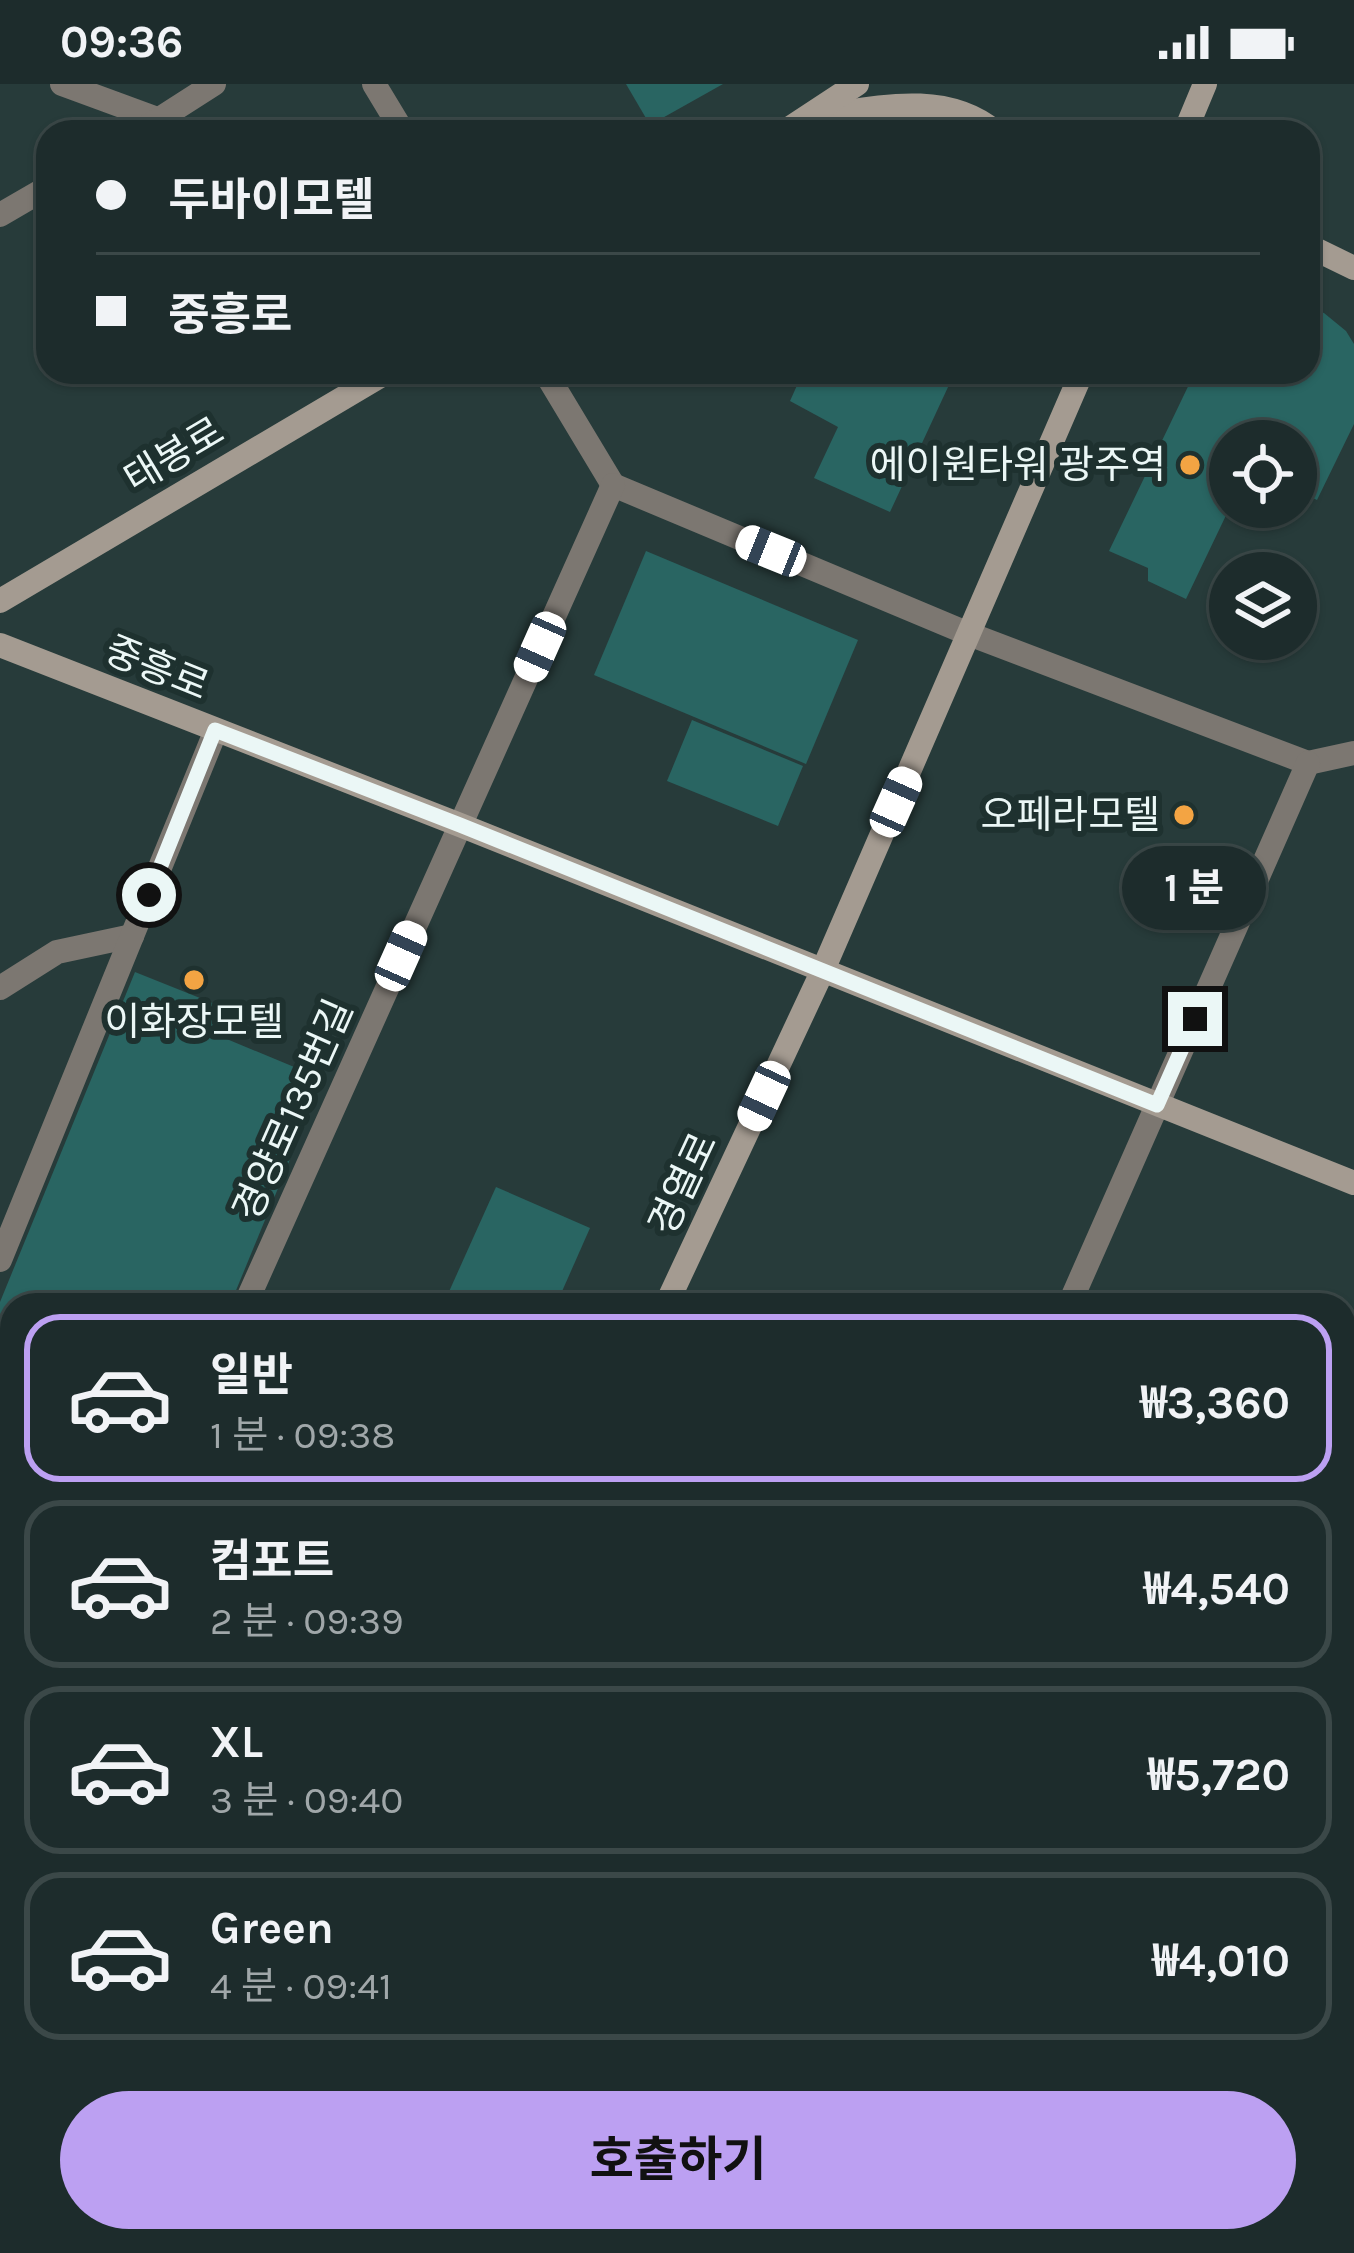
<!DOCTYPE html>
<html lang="ko">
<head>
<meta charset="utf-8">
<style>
  body { margin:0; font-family:Karla,"Noto Sans KR",sans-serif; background:#2a3838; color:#f1f3f6; height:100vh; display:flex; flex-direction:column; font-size:45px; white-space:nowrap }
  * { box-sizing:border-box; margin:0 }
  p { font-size:39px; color:#a0a7a9 }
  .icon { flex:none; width:66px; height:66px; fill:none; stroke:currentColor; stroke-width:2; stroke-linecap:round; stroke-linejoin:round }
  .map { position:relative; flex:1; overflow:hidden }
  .sheet { position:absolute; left:0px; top:1209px; width:1356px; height:960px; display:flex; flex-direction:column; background:#1d2c2c; border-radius:36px 36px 0 0; box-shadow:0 3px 9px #0004,0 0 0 3px #3b4848 }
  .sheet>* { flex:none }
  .top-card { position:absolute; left:36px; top:36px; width:1284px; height:264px; border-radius:36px; box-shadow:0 3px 9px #0004,0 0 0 3px #3b4848; display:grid; align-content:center; height:264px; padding:0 60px; background:#1d2c2c }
  .fabs { position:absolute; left:1209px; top:336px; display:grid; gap:24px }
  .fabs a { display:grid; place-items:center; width:108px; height:108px; border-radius:50%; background:#1d2c2c; box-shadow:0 3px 9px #0004,0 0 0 3px #3b4848; font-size:60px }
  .end { position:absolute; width:54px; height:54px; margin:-27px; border:15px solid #ebf7f6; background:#111; box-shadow:0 0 0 6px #111 }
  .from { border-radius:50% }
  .bubble { position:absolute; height:84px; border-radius:42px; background:#1d2c2c; box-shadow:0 3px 9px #0004,0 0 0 3px #3b4848; font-size:39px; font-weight:700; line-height:84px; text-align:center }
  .car { position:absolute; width:36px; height:72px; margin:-36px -18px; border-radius:15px; box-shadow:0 0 9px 3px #0007; background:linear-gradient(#fff 24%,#345 0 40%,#fff 0 76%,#345 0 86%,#fff 0) }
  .top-card b { display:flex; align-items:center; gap:42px; height:114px; font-size:45px }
  .top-card b+b { border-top:3px solid #3b4848 }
  .top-card i { width:30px; height:30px; background:#f1f3f6 }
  ul { padding:21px 0 0; list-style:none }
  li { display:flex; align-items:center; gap:36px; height:168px; margin:0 24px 18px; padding:0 36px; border:6px solid #3b4848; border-radius:36px }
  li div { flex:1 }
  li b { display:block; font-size:45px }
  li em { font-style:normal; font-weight:700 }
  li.on { border-color:#bca0f2 }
  li>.icon { width:108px; height:108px; stroke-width:1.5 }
  .action { display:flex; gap:24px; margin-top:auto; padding:24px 60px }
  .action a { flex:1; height:138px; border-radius:72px; background:#bca0f2; color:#111; font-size:48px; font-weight:700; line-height:138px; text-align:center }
  .status { display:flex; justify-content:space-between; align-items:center; height:84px; padding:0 60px; background:#1d2c2c; direction:ltr }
  .status svg { height:33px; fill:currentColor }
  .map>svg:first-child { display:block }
  .building { fill:#296562 }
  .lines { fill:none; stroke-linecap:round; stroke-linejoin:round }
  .street { stroke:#7c7771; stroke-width:24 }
  .secondary { stroke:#a49b91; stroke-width:24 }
  .route { stroke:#ebf7f6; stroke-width:15 }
  .poi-dot { fill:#f3a443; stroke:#1e312f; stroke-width:4.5 }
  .labels { text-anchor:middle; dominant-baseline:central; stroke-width:12; stroke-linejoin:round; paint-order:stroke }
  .street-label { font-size:39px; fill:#ebf7f6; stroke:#1e312f }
  .poi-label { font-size:39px; fill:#ebf7f6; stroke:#1e312f; text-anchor:end }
</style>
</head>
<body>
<div class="status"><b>09:36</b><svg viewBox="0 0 49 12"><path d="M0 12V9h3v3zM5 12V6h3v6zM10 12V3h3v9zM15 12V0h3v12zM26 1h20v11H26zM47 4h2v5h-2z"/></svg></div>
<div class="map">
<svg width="1354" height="2169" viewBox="0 0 1354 2169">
  <rect width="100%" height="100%" fill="#273b3a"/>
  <g class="building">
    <polygon points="626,0 723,0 650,41"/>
    <polygon points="1308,224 1324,229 1346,247 1354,260 1354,340 1317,416 1296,406 1296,357 1230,357 1230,423 1186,515 1148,497 1148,484 1109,467 1195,288 1308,288"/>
    <polygon points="803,288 955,288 890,428 814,394 838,343 790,317"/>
    <polygon points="646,467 858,556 806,680 594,591"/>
    <polygon points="692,636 803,682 778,742 667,697"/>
    <polygon points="135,888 220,922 210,948 323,995 230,1221 12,1221 12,1333 0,1328 0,1218"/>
    <polygon points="496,1103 590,1144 556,1221 443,1221"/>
    <polygon points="1354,1485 1354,1598 1344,1597 1344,1508"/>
    <polygon points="384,2157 427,2157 456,2169 379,2169"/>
    <polygon points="501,2157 632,2157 627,2169 529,2169"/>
  </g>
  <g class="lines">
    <g class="street">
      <polyline points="62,0 160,36"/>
      <polyline points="374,0 403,48"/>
      <polyline points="139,48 214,0"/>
      <polyline points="0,131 48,103"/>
      <polyline points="545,288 613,401"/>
      <polyline points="613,401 969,550 1308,679"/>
      <polyline points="1308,679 1354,669"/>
      <polyline points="0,904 57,868 132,852"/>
      <polyline points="0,1176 216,646"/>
      <polyline points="245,1221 613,401"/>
      <polyline points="1069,1221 1308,679"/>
      <polyline points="1344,1377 1354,1354"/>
      <polyline points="0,1475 12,1480"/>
      <polyline points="0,1782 12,1754"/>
      <polyline points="1344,1991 1354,1995"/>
      <polyline points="649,2169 654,2157"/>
    </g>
    <g class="secondary">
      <path d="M807,34C869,26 942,4 995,48"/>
      <polyline points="784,48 857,0"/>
      <polyline points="1185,48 1205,0"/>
      <polyline points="1308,165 1317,166 1354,184"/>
      <polyline points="0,517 387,288"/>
      <polyline points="0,561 460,741 1354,1099"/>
      <polyline points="666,1221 823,886 1082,288"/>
      <polyline points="0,1741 12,1746"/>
      <polyline points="1019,2157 1049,2169"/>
      <polyline points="237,2169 242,2157"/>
    </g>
  </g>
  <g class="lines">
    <polyline class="route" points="149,811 215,646 460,741 1157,1021 1195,935"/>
  </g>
  <g class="poi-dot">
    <circle cx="1190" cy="381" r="12"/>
    <circle cx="1184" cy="731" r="12"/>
    <circle cx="194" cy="896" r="12"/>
  </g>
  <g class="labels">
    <g class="street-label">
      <text transform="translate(174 371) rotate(-31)">태봉로</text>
      <text transform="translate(157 584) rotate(22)">중흥로</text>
      <text transform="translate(293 1026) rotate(-66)">경양로135번길</text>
      <text transform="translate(683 1100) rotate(-65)">경열로</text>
    </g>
    <g class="poi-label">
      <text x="1166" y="381">에이원타워 광주역</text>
      <text x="1160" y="731">오페라모텔</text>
      <text x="194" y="938" text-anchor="middle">이화장모텔</text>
    </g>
  </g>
</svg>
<div class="fabs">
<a><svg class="icon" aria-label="locate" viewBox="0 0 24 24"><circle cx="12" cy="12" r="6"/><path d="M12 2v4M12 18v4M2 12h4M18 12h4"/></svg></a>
<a><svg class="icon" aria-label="layers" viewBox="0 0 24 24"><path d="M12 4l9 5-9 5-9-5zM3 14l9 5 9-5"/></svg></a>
</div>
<i class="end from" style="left:149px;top:811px"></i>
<i class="end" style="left:1195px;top:935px"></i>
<div class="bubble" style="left:1122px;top:762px;width:144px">1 분</div>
<i class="car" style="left:771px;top:467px;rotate:292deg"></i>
<i class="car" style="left:540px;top:563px;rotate:204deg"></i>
<i class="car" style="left:896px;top:718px;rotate:24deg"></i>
<i class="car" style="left:401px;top:872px;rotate:24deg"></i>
<i class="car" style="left:764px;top:1012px;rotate:205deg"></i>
<div class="top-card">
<b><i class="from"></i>두바이모텔</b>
<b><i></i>중흥로</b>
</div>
<section class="sheet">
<ul>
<li class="on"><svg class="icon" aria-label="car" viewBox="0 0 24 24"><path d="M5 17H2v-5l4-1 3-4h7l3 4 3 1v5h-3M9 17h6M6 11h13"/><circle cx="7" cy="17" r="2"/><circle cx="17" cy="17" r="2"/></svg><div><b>일반</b><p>1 분 · 09:38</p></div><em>₩3,360</em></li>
<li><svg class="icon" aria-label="car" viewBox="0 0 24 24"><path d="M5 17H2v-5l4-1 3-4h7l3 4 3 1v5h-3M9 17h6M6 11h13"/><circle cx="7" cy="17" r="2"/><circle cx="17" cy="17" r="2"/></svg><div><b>컴포트</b><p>2 분 · 09:39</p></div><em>₩4,540</em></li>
<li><svg class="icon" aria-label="car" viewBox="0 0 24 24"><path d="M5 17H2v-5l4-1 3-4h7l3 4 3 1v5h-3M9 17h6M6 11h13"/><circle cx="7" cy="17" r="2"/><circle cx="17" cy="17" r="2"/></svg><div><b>XL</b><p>3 분 · 09:40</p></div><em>₩5,720</em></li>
<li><svg class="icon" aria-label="car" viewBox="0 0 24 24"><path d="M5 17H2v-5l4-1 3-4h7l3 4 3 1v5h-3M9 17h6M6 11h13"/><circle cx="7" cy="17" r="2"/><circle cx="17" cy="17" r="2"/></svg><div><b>Green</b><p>4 분 · 09:41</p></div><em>₩4,010</em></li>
</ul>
<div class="action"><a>호출하기</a></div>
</section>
</div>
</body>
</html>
